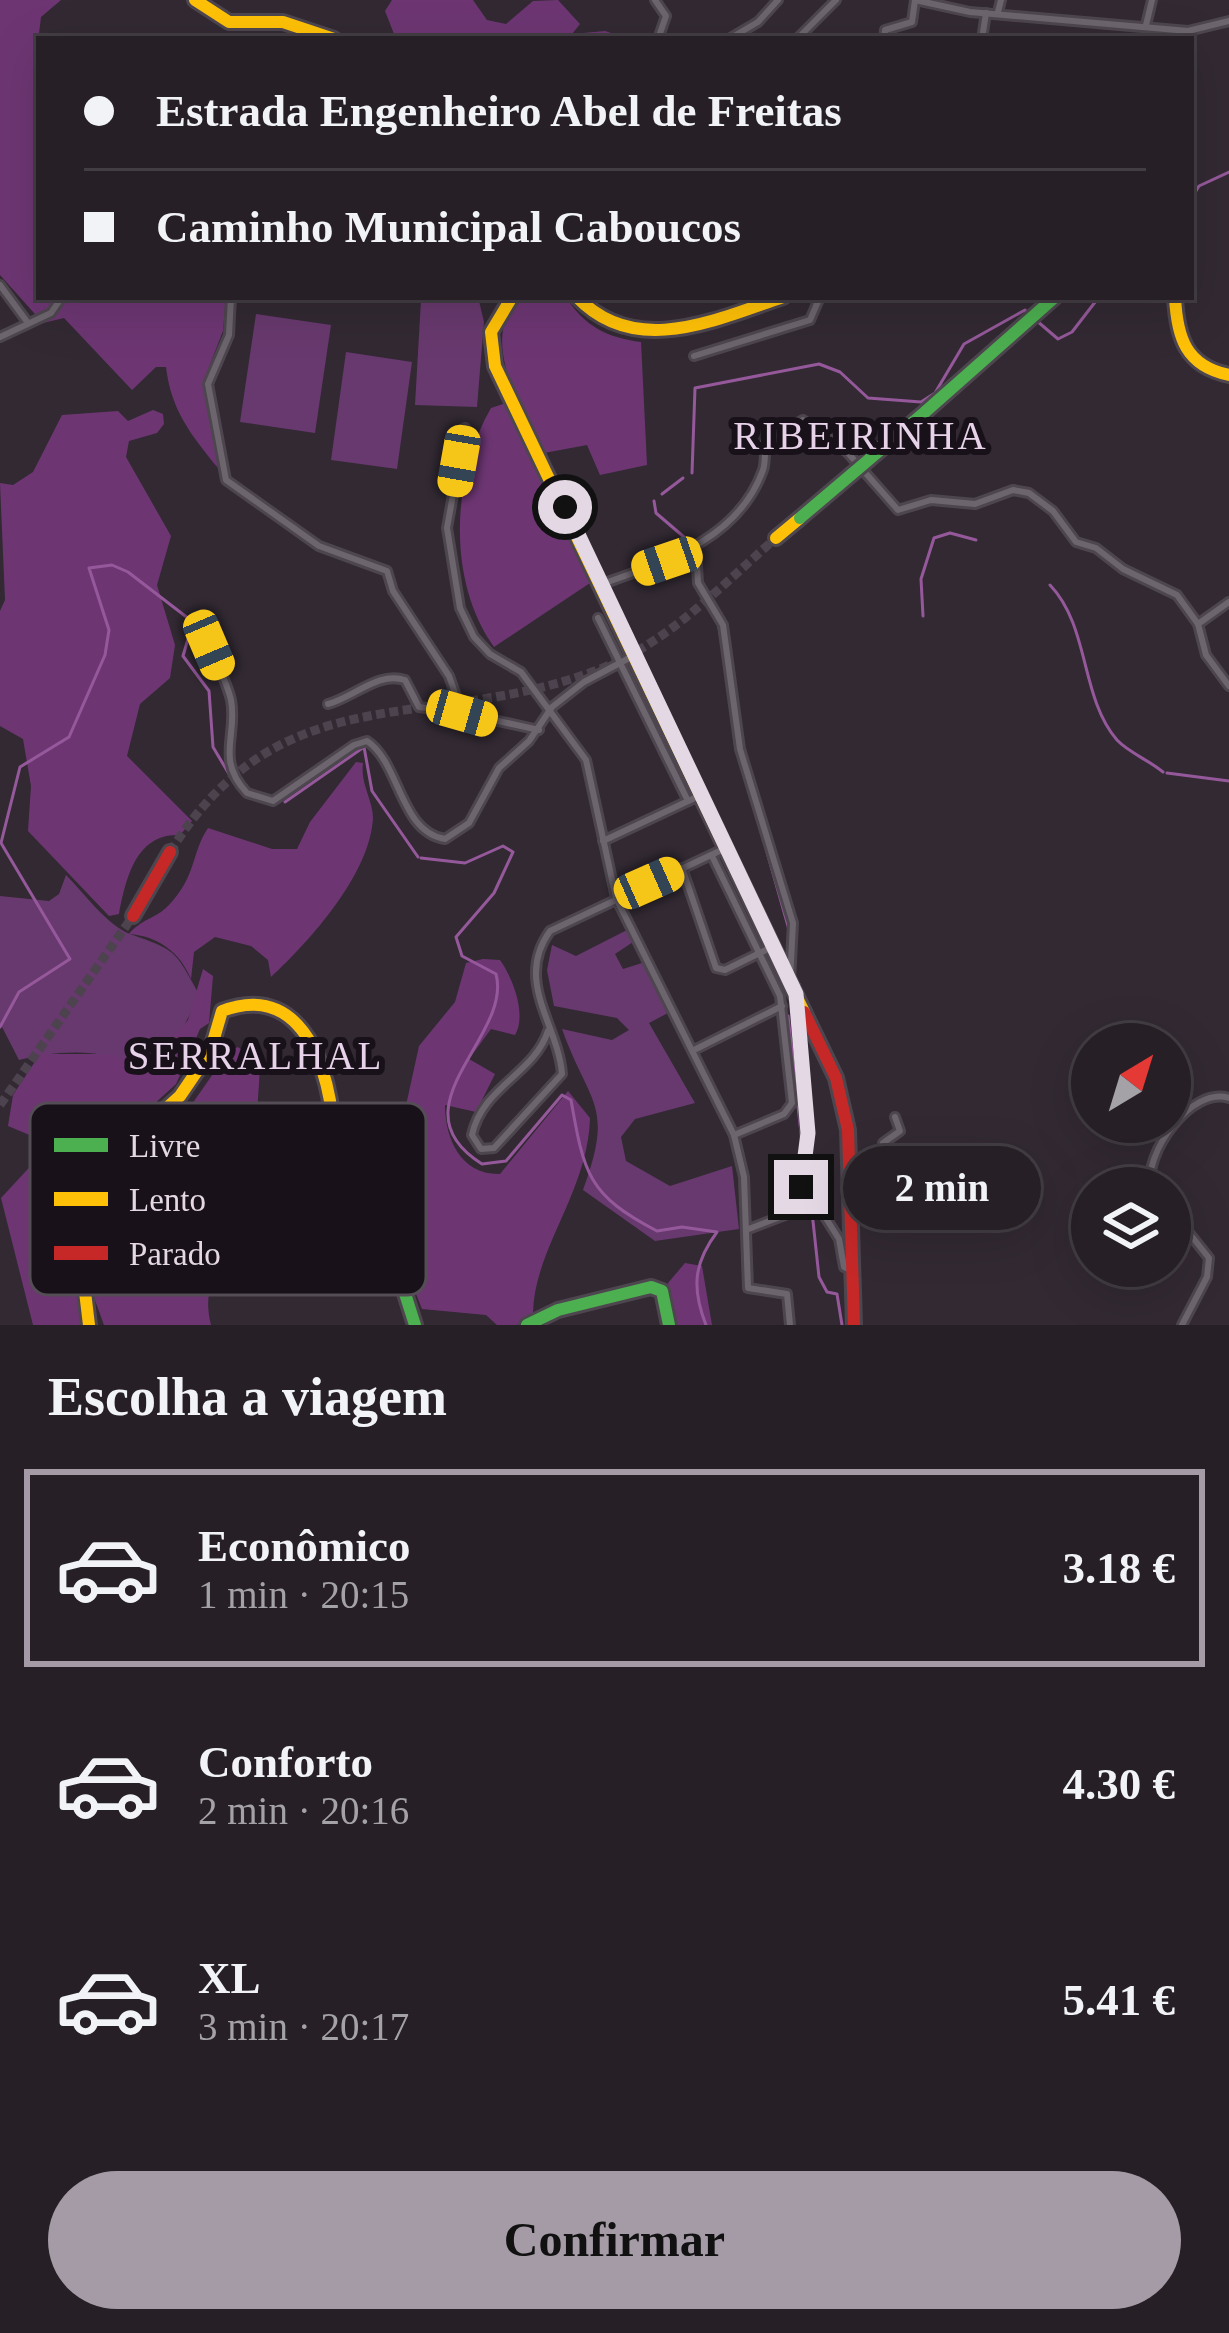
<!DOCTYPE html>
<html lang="pt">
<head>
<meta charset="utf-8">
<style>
  body { margin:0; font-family:Georgia,serif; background:#322c32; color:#f1f3f6; height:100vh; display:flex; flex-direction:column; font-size:45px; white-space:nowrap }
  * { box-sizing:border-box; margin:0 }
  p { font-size:39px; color:#a4a2a7 }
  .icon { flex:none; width:66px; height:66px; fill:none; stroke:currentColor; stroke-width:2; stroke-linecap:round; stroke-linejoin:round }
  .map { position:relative; height:1325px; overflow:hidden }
  .drawer { display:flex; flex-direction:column; background:#261f26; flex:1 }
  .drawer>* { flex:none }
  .hud { position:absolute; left:36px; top:36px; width:1158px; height:264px; border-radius:0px; box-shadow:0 12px 48px #0002,0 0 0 3px #423d43; display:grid; align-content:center; height:264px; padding:0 48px; background:#261f26 }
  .needle { width:78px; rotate:38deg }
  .fabs { position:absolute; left:1071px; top:1023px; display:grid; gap:24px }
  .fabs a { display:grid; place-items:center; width:120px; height:120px; border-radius:50%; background:#261f26; box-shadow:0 12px 48px #0002,0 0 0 3px #423d43; font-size:60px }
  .end { position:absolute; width:54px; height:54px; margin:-27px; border:15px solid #e3d8e4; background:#111; box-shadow:0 0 0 6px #111 }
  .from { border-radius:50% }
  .bubble { position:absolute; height:84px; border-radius:42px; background:#261f26; box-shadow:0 12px 48px #0002,0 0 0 3px #423d43; font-size:39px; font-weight:700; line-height:84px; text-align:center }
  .car { position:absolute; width:36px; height:72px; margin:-36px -18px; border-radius:15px; box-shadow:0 0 9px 3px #0007; background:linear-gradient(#f5c518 24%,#345 0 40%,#f5c518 0 76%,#345 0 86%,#f5c518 0) }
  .hud b { display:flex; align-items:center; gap:42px; height:114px; font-size:45px }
  .hud b+b { border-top:3px solid #423d43 }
  .hud i { width:30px; height:30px; background:#f1f3f6 }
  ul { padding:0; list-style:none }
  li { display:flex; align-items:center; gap:36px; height:198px; margin:0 24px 18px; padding:0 24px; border:6px solid transparent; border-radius:0px }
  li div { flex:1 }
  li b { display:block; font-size:45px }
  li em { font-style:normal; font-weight:700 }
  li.on { border-color:#a59ba6 }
  li>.icon { width:108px; height:108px; stroke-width:1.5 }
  h2 { padding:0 48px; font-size:54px; line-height:144px }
  .button { display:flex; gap:24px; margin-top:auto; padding:24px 48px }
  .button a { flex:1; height:138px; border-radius:72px; background:#a59ba6; color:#111; font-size:48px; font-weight:700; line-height:138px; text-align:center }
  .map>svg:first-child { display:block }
  .green { fill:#68396e }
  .forest { fill:#6d3673 }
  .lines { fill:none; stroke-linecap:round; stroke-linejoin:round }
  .stream { stroke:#95599b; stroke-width:3 }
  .primary-tunnel { stroke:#4d434e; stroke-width:9; stroke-dasharray:9 4.5; stroke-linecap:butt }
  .street-casing { stroke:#4e464f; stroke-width:12 }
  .fast-casing { stroke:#4e464f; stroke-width:18 }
  .slow-casing { stroke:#4e464f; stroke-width:18 }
  .jam-casing { stroke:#4e464f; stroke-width:18 }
  .street { stroke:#6d656e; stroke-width:6 }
  .fast { stroke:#4caf50; stroke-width:12 }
  .slow { stroke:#ffc107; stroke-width:12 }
  .jam { stroke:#c62828; stroke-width:12 }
  .fast-bridge-casing { stroke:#4e464f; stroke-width:18; stroke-linecap:butt }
  .fast-bridge { stroke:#4caf50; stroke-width:12 }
  .route { stroke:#e3d8e4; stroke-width:15 }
  .labels { text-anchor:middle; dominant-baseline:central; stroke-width:12; stroke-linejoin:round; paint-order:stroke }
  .neighbourhood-label { font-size:39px; letter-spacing:3px; fill:#e7d2e9; stroke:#181119 }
  .key { fill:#181119; stroke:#554d56; stroke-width:3 }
  .key-label { font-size:33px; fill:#e3d8e4 }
</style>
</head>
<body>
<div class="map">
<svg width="1229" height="1325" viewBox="0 0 1229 1325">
  <rect width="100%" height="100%" fill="#322933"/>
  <g class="green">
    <polygon points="421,300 479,301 484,322 477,407 415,405"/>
    <polygon points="256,314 331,325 315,433 240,422"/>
    <polygon points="346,352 412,362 397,469 331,460"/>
    <path d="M66,875C83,892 108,926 130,934C177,951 174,949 199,994C187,1023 171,1054 142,1070C112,1047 55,1050 19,1060L0,1023V896L49,901L59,894Z"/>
    <path d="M627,930L633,942L615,954L623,969L642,963L668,1013L649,1023L695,1103L635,1119L621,1137L626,1161L670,1186L732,1166L739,1229L655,1241L583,1190C615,1103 589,1105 562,1029L612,1040L629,1030L617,1018L554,1006L547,970L552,945L576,956Z"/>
  </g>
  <g class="forest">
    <path d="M0,0H61L41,17L34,75L39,96V297H226L223,331L204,380L218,468C191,435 171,410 166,367H156L132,390L64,318L43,323L0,275Z"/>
    <polygon points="392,0 473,0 487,20 506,24 533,1 558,0 580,24 572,34 605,31 630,39 396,39 385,11"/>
    <path d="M517,297H566C584,326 608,338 641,342L647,465L600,475L587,445L544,453C521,401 480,348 517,297Z"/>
    <path d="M506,403L593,581L494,647C447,582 451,477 491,408Z"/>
    <path d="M153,410L163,414L164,424L157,433L129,441L126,457L171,536L157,585L175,645L170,678L140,704L127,756L192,821L180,835C136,833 126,878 119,914L109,916L28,831L31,786L23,739L0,726V611L5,600L0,483L13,485L33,472L62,415L118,411L128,421Z"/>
    <path d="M356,762L363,763C360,784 373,800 373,818C370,874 310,941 271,977L268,960L251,946L215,937L194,952L191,979C180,952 158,936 129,934C141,919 155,919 168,906C197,876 191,853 208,828L272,849H297L310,822Z"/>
    <path d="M483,959L500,960C513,978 527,1015 515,1035L491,1029L469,1059L495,1074L476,1112L445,1105C445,1139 461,1175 500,1174L568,1091L590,1118C588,1192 534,1249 533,1313L517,1325H497L486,1315L422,1309L403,1261L348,1257C358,1250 374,1245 380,1235C398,1209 384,1172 405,1150V1110L419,1046L455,1002L466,963Z"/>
    <polygon points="203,969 213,976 209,1023 200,1029 176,1084 142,1115 148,1125 76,1250 89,1325 33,1325 1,1198 51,1144 8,1126 13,1095 40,1054 110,1054 148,1067 188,1020"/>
    <path d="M238,1047L260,1064C258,1113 253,1160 240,1207C228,1248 199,1280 211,1325H104L88,1281L85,1245L157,1133L192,1104L229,1051Z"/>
    <polygon points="685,1263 702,1266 712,1325 677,1325 668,1283"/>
  </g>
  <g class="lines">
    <g class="stream">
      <polyline points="1191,199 1199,186 1229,172"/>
      <polyline points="1037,321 1058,339 1072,332 1099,297"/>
      <polyline points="692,473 695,388 819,364 840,372 868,398 921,402 935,393 964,344 1025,310 1029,315"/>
      <polyline points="662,494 683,478"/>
      <polyline points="654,501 656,513 691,543"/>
      <path d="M1050,585C1090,627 1080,697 1117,740C1128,752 1150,761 1163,772"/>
      <polyline points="923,616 921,579 934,538 950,533 976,540"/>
      <polyline points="718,622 724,654"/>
      <polyline points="1167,773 1229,781"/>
      <polyline points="750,792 790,933"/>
      <polyline points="285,802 364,747 372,791 418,857"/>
      <path d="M421,858L465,863L503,846L513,852L494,893L456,937L462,956L496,974C513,1037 391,1107 482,1164L506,1161L562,1095L571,1100C584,1174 588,1195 657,1231L682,1227L717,1232C693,1264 692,1289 706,1325"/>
      <polyline points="799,984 800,990"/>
      <polyline points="788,1016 805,1169"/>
      <polyline points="0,1027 19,992 70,959 1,843 20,767 69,737 105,655 109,630 89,568 112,565 128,572 193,622 183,656 209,691 213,747 235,784"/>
      <polyline points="809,1184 819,1277 827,1292 837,1294 842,1325"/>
    </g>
    <g class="primary-tunnel">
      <path d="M170,852C283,670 431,735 600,669C669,642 721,586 776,538"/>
      <polyline points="0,1105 133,916"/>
    </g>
    <defs>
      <g id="street">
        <polyline points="655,0 666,16 658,39"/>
        <polyline points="915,0 970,12 1188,31 1229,21"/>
        <polyline points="998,12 1001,0"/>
        <polyline points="1146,25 1152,0"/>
        <polyline points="729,39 758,22 778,0"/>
        <polyline points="797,39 836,0"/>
        <polyline points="884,39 885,30 912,22 915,0"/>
        <polyline points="982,39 986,13"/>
        <polyline points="39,171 39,186"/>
        <polyline points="0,285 28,323"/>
        <polyline points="231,297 229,335 208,384 226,480 319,546 387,571 393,591 449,676 462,713 539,730"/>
        <polyline points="0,337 51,313 62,297"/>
        <polyline points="694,356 810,320 820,297"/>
        <polyline points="465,428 447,528 460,608 474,637 490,654 521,672 586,760 616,898 734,1135 744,1177 748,1288 787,1294 790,1325"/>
        <polyline points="696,548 698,583 723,625 740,749 793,923 790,980"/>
        <path d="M602,584C664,562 738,540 763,470C766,462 764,451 766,442L803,420L848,453L898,510L931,500L975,504L1013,490L1029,493L1053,511L1076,542L1096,548L1123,569L1177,595L1198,624L1206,655L1229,686"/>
        <polyline points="598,618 688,801"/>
        <polyline points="1198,624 1229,602"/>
        <path d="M209,645C216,663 227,682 231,700C238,735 215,759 247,793L273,801L354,745L367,741C400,763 400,832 445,839L469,823L499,768L529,741L552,707L584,682L635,655"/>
        <path d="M328,704C354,697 379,671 405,680L419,707L462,713"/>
        <polyline points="603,841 701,795"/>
        <polyline points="712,856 780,996 792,1103 784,1114 734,1135"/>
        <polyline points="682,868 716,968 725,970 772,947"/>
        <polyline points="796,995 808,1170 817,1204 839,1239 844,1267 851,1270"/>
        <path d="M548,1031C534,1074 482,1087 472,1135L481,1149L494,1148L562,1074C558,1024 514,981 550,931L728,847"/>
        <polyline points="696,1049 782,1006"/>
        <path d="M1151,1188C1143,1154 1191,1086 1229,1098"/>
        <polyline points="851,1205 894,1185 894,1158 883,1143 900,1131 895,1117"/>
        <polyline points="1170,1209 1209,1258 1207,1277 1182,1325"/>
        <polyline points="746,1230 793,1212 808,1166"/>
      </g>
      <g id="fast">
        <polyline points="925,412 1055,297"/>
        <polyline points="334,1155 331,1265 401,1281 415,1325"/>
        <polyline points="527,1325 558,1310 651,1287 662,1291 669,1325"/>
      </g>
      <g id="slow">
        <polyline points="195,0 229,22 283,22 334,39"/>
        <polyline points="512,297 491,332 495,366 804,1012"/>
        <path d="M577,297C635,358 715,320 783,297"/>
        <path d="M1175,297C1177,338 1186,366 1229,375"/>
        <polyline points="776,538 800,518"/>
        <path d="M89,1325L79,1242L148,1125L180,1096L210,1052L222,1011C310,977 336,1088 334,1155"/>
      </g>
      <g id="jam">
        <polyline points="133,916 170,852"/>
        <polyline points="804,1012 836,1078 848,1130 854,1325"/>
      </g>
    </defs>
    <use href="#street" class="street-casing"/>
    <use href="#fast" class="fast-casing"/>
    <use href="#slow" class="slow-casing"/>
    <use href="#jam" class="jam-casing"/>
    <use href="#street" class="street"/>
    <use href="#fast" class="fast"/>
    <use href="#slow" class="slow"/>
    <use href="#jam" class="jam"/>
    <defs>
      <polyline id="fast-bridge" points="800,518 925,412"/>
    </defs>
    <use href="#fast-bridge" class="fast-bridge-casing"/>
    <use href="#fast-bridge" class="fast-bridge"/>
  </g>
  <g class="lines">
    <polyline class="route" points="565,507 796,994 808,1133 801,1187"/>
  </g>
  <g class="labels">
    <g class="neighbourhood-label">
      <text x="861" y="435">RIBEIRINHA</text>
      <text x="256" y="1055">SERRALHAL</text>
    </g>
  </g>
  <rect x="30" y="1103" width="396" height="192" rx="18" class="key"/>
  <rect x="54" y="1138" width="54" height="14" fill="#4caf50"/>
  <rect x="54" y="1192" width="54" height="14" fill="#ffc107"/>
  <rect x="54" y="1246" width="54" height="14" fill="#c62828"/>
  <g class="key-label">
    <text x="129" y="1157">Livre</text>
    <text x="129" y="1211">Lento</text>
    <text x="129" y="1265">Parado</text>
  </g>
</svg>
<div class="fabs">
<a><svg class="needle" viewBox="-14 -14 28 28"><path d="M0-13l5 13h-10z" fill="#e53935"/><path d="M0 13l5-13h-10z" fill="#a4a2a7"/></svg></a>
<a><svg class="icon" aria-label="layers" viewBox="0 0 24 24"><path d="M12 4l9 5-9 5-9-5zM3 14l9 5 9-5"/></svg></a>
</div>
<i class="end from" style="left:565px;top:507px"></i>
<i class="end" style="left:801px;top:1187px"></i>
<div class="bubble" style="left:843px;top:1146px;width:198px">2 min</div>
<i class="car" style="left:459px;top:461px;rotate:190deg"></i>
<i class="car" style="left:667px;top:561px;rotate:251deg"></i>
<i class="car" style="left:209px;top:645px;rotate:157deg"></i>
<i class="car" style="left:462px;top:713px;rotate:106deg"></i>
<i class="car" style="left:649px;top:883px;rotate:66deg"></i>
<div class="hud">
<b><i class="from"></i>Estrada Engenheiro Abel de Freitas</b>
<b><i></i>Caminho Municipal Caboucos</b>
</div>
</div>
<section class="drawer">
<h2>Escolha a viagem</h2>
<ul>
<li class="on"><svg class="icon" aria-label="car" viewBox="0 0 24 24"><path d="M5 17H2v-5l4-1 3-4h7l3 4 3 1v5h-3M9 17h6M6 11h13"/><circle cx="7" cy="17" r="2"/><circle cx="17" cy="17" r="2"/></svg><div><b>Econômico</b><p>1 min · 20:15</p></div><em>3.18 €</em></li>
<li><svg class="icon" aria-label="car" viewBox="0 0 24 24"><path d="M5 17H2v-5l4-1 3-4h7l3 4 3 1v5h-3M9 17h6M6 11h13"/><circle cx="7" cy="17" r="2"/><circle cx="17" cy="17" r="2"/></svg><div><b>Conforto</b><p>2 min · 20:16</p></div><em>4.30 €</em></li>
<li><svg class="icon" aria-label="car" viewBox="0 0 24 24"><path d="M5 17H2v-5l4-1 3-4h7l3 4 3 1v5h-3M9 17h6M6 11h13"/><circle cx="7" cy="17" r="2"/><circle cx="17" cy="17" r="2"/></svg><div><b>XL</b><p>3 min · 20:17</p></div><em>5.41 €</em></li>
</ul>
<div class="button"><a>Confirmar</a></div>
</section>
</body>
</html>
